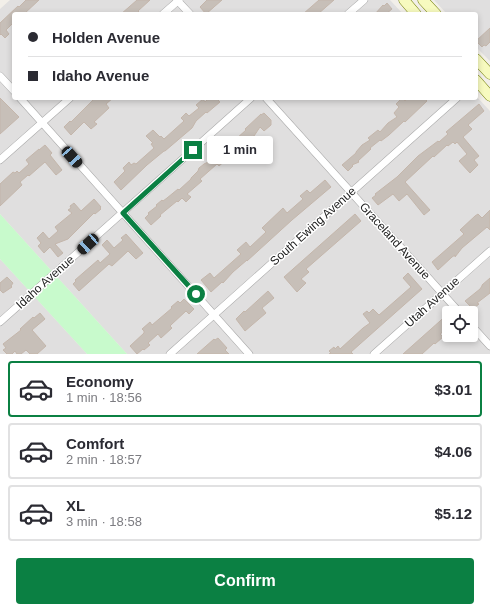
<!DOCTYPE html>
<html lang="en">
<head>
<meta charset="utf-8">
<style>
  body { margin:0; font-family:Arial,sans-serif; background:#f2f2f3; color:#2b2b33; height:100vh; display:flex; flex-direction:column; font-size:15px; white-space:nowrap }
  * { box-sizing:border-box; margin:0 }
  p { font-size:13px; color:#7c7c81 }
  .icon { flex:none; width:22px; height:22px; fill:none; stroke:currentColor; stroke-width:2; stroke-linecap:round; stroke-linejoin:round }
  .map { position:relative; height:354px; overflow:hidden }
  .drawer { display:flex; flex-direction:column; background:#fff; flex:1 }
  .drawer>* { flex:none }
  .banner { position:absolute; left:12px; top:12px; width:466px; height:88px; border-radius:4px; box-shadow:0 2px 6px #0003; display:grid; align-content:center; height:88px; padding:0 16px; background:#fff }
  .fabs { position:absolute; left:442px; top:306px; display:grid; gap:8px }
  .fabs a { display:grid; place-items:center; width:36px; height:36px; border-radius:4px; background:#fff; box-shadow:0 2px 6px #0003; font-size:20px }
  .end { position:absolute; width:18px; height:18px; margin:-9px; border:5px solid #0b8043; background:#fff; box-shadow:0 0 0 2px #fff }
  .from { border-radius:50% }
  .bubble { position:absolute; height:28px; border-radius:4px; background:#fff; box-shadow:0 2px 6px #0003; font-size:13px; font-weight:600; line-height:28px; text-align:center }
  .car { position:absolute; width:12px; height:24px; margin:-12px -6px; border-radius:5px; box-shadow:0 0 3px 1px #0007; background:linear-gradient(#222 24%,#8ab4d8 0 40%,#222 0 76%,#8ab4d8 0 86%,#222 0) }
  .banner b { display:flex; align-items:center; gap:14px; height:38px; font-size:15px }
  .banner b+b { border-top:1px solid #e1e1e2 }
  .banner i { width:10px; height:10px; background:#2b2b33 }
  ul { padding:7px 0 0; list-style:none }
  li { display:flex; align-items:center; gap:12px; height:56px; margin:0 8px 6px; padding:0 8px; border:2px solid #e1e1e2; border-radius:4px }
  li div { flex:1 }
  li b { display:block; font-size:15px }
  li em { font-style:normal; font-weight:600 }
  li.current { border-color:#0b8043 }
  li>.icon { width:36px; height:36px; stroke-width:1.5 }
  .action { display:flex; gap:8px; margin-top:auto; padding:8px 16px }
  .action a { flex:1; height:46px; border-radius:4px; background:#0b8043; color:#fff; font-size:16px; font-weight:600; line-height:46px; text-align:center }
  .map>svg:first-child { display:block }
  .residential { fill:#e0dfdf; fill-rule:evenodd }
  .park { fill:#c8facc }
  .building { fill:#c7bfb8; stroke:#c4b6ab }
  .lines { fill:none; stroke-linecap:round; stroke-linejoin:round }
  .minor-casing { stroke:#a9a9a9; stroke-width:8 }
  .secondary-casing { stroke:#707d05; stroke-width:11 }
  .minor { stroke:#fff; stroke-width:7 }
  .secondary { stroke:#f7fabf; stroke-width:10 }
  .route { stroke:#0b8043; stroke-width:5 }
  .labels { text-anchor:middle; dominant-baseline:central; stroke-width:3; stroke-linejoin:round; paint-order:stroke }
  .street-label { font-size:12px; fill:#222; stroke:#fff }
</style>
</head>
<body>
<div class="map">
<svg width="490" height="354" viewBox="0 0 490 354">
  <rect width="100%" height="100%" fill="#f2efe9"/>
  <g class="residential">
    <path d="M10,0H390L403,14H14V98H476V96L490,111V354H127L0,214V9ZM449,313H471V335H449Z"/>
    <polygon points="434,0 490,0 490,61 476,47 476,14 447,14"/>
    <polygon points="0,259 87,354 0,354"/>
  </g>
  <polygon class="park" points="0,214 127,354 87,354 0,259"/>
  <g class="building">
    <polygon points="26,0 39,0 24,14 15,14 14,12 14,22 6,30 9,34 5,38 1,34 0,35 0,23 18,6 19,7"/>
    <polygon points="137,0 150,0 138,11 141,14 121,14"/>
    <polygon points="207,0 222,0 206,14 200,7"/>
    <polygon points="319,0 334,0 318,14 303,14"/>
    <polygon points="387,3 392,9 386,14 375,14 383,5 384,6"/>
    <polygon points="490,28 490,42 486,46 484,45 482,47 476,41"/>
    <polygon points="0,98 19,117 0,134"/>
    <polygon points="95,98 113,98 106,104 109,108 94,122 97,124 91,129 84,122 71,135 64,127 70,121 71,122"/>
    <polygon points="209,98 216,98 220,102 207,113 206,112 196,121 192,128 165,151 164,151 147,165 121,190 114,182 125,171 123,168 129,162 131,165 134,163 136,164 154,148 151,144 153,143 146,136 153,130 160,137 161,136 164,139 184,121 181,118 186,113 189,116 199,108 196,105 203,99 205,102"/>
    <polygon points="402,98 405,101 408,98 424,98 427,101 405,122 404,121 389,135 381,141 380,140 370,148 371,149 358,161 359,162 352,165 353,166 348,171 342,165 356,153 356,152 362,145 370,140 368,138 378,130 380,132 388,123 397,117 394,113 399,107 396,104"/>
    <polygon points="479,104 484,111 468,125 472,129 463,137 479,156 474,160 478,165 470,173 459,161 467,154 457,142 455,144 453,142 448,146 447,145 434,157 433,156 405,182 430,210 424,215 407,194 399,201 393,194 378,205 372,198 376,195 375,194 397,177 418,156 438,141 439,142 448,134 446,132"/>
    <polygon points="264,113 271,120 271,125 264,131 260,127 254,136 242,145 252,158 249,160 238,149 227,159 219,166 217,164 200,179 202,181 187,194 191,197 186,202 182,198 178,202 177,201 160,215 161,216 151,225 145,218 149,214 148,213 157,206 156,205 162,200 163,201 167,198 178,189 179,190 191,179 191,178 198,171 199,168 204,164 208,162 234,138 236,139 246,130 245,129 261,114 261,115"/>
    <polygon points="45,145 52,153 50,155 62,170 56,175 45,162 29,176 28,175 20,182 22,185 0,206 0,184 13,172 15,173 17,171 19,173 29,164 26,160 39,149 39,150"/>
    <polygon points="325,180 331,187 292,220 247,261 247,260 233,272 223,283 222,282 211,292 201,280 210,273 214,278 241,254 237,250 246,242 250,247 266,232 262,228 283,208 287,213 303,199 300,196 307,190 310,193"/>
    <polygon points="94,199 101,207 100,208 101,209 95,214 94,213 68,239 55,244 63,253 58,257 50,247 44,253 38,246 41,243 37,238 43,232 49,239 58,231 55,227 72,213 68,210 71,208 70,206 74,203 81,211"/>
    <polygon points="490,210 490,230 487,227 462,248 455,257 455,255 452,257 438,270 432,262 464,234 460,230 475,216 478,214 482,218"/>
    <polygon points="355,214 361,221 306,269 309,272 301,279 306,283 297,292 284,277"/>
    <polygon points="126,234 143,253 136,259 128,251 112,266 109,264 79,291 73,284 76,281 75,280 98,260 100,263 110,254 102,245 107,240 114,248 123,240 121,238"/>
    <polygon points="408,273 422,289 351,352 353,354 329,354 331,353 329,351 334,347 335,349 338,346 340,349 363,328 370,323 363,314 367,311 369,313 373,309 379,315 411,287 403,278"/>
    <polygon points="7,277 13,283 11,286 12,287 3,293 0,290 0,283"/>
    <polygon points="490,278 490,293 477,303 479,304 473,309 465,301 480,289 482,286 482,285"/>
    <polygon points="268,291 274,298 262,308 266,313 245,331 236,319 244,311 245,312"/>
    <polygon points="184,299 194,309 189,314 186,311 172,324 170,326 172,328 161,338 158,334 148,343 150,345 144,350 143,349 137,354 130,346 144,333 144,331 142,329 150,322 152,325 172,308 171,307 178,301 180,303"/>
    <polygon points="40,313 45,319 32,330 46,346 37,354 30,354 26,350 21,354 17,354 15,351 12,354 7,354 3,350 6,348 3,344 21,330 20,329 33,317 34,318"/>
    <polygon points="449,313 449,327 440,334 443,337 435,344 434,343 422,354 403,354"/>
    <polygon points="218,338 227,348 225,350 229,354 197,354 214,339 215,340"/>
  </g>
  <g class="lines">
    <defs>
      <g id="minor">
        <polyline points="177,0 190,14"/>
        <polyline points="163,14 179,0"/>
        <polyline points="348,14 364,0"/>
        <polyline points="0,76 14,91"/>
        <polyline points="20,98 249,354"/>
        <polyline points="266,98 460,313"/>
        <polyline points="0,160 70,98"/>
        <polyline points="0,322 251,98"/>
        <polyline points="471,325 490,346"/>
        <polyline points="170,354 457,98"/>
        <polyline points="374,354 490,251"/>
      </g>
      <g id="secondary">
        <polyline points="404,0 416,14"/>
        <polyline points="423,0 436,14"/>
        <polyline points="476,59 490,74"/>
        <polyline points="476,80 490,96"/>
      </g>
    </defs>
    <use href="#minor" class="minor-casing"/>
    <use href="#secondary" class="secondary-casing"/>
    <use href="#minor" class="minor"/>
    <use href="#secondary" class="secondary"/>
  </g>
  <g class="lines">
    <polyline class="route" points="193,150 123,213 196,294"/>
  </g>
  <g class="labels">
    <g class="street-label">
      <text transform="translate(313 226) rotate(-42)">South Ewing Avenue</text>
      <text transform="translate(395 241) rotate(48)">Graceland Avenue</text>
      <text transform="translate(45 282) rotate(-42)">Idaho Avenue</text>
      <text transform="translate(432 302) rotate(-42)">Utah Avenue</text>
    </g>
  </g>
</svg>
<div class="fabs">
<a><svg class="icon" aria-label="locate" viewBox="0 0 24 24"><circle cx="12" cy="12" r="6"/><path d="M12 2v4M12 18v4M2 12h4M18 12h4"/></svg></a>
</div>
<i class="end from" style="left:196px;top:294px"></i>
<i class="end" style="left:193px;top:150px"></i>
<div class="bubble" style="left:207px;top:136px;width:66px">1 min</div>
<i class="car" style="left:72px;top:157px;rotate:138deg"></i>
<i class="car" style="left:88px;top:244px;rotate:228deg"></i>
<div class="banner">
<b><i class="from"></i>Holden Avenue</b>
<b><i></i>Idaho Avenue</b>
</div>
</div>
<section class="drawer">
<ul>
<li class="current"><svg class="icon" aria-label="car" viewBox="0 0 24 24"><path d="M5 17H2v-5l4-1 3-4h7l3 4 3 1v5h-3M9 17h6M6 11h13"/><circle cx="7" cy="17" r="2"/><circle cx="17" cy="17" r="2"/></svg><div><b>Economy</b><p>1 min · 18:56</p></div><em>$3.01</em></li>
<li><svg class="icon" aria-label="car" viewBox="0 0 24 24"><path d="M5 17H2v-5l4-1 3-4h7l3 4 3 1v5h-3M9 17h6M6 11h13"/><circle cx="7" cy="17" r="2"/><circle cx="17" cy="17" r="2"/></svg><div><b>Comfort</b><p>2 min · 18:57</p></div><em>$4.06</em></li>
<li><svg class="icon" aria-label="car" viewBox="0 0 24 24"><path d="M5 17H2v-5l4-1 3-4h7l3 4 3 1v5h-3M9 17h6M6 11h13"/><circle cx="7" cy="17" r="2"/><circle cx="17" cy="17" r="2"/></svg><div><b>XL</b><p>3 min · 18:58</p></div><em>$5.12</em></li>
</ul>
<div class="action"><a>Confirm</a></div>
</section>
</body>
</html>
